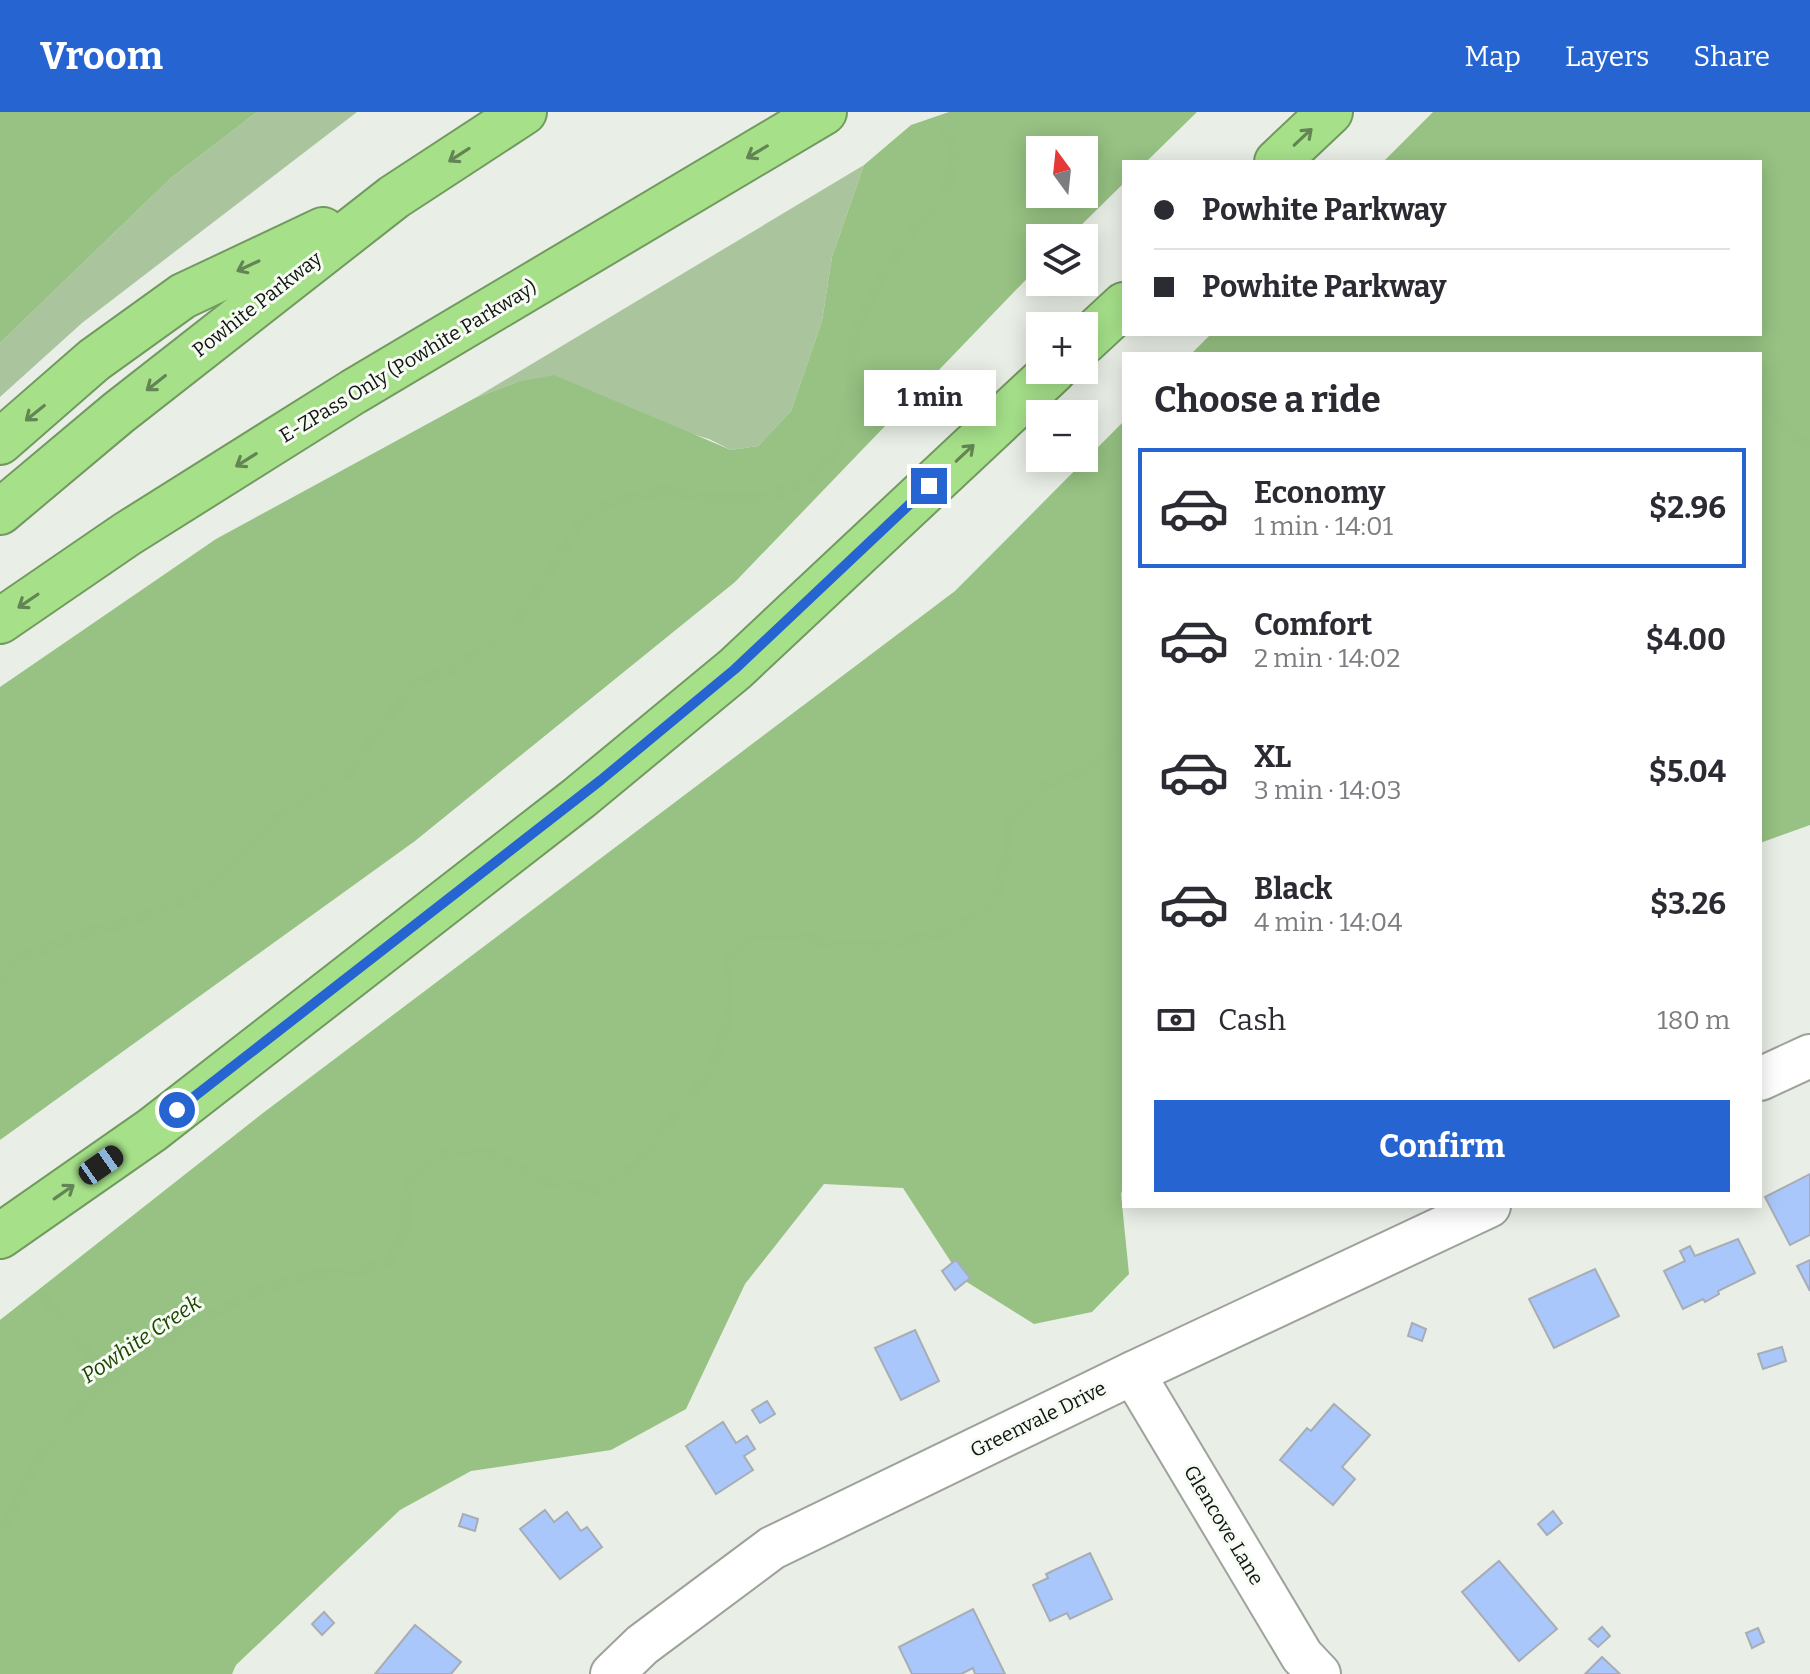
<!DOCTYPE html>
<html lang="en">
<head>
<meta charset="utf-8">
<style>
  body { margin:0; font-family:Bitter,serif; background:#f7f7f7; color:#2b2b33; height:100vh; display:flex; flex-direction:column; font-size:30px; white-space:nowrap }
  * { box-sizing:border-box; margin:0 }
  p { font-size:26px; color:#7c7c81 }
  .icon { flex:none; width:44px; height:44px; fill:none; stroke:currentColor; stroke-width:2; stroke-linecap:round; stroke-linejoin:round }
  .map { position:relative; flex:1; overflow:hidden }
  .details { position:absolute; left:1122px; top:240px; width:640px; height:856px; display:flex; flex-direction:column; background:#fff; border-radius:0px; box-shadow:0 4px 20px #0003 }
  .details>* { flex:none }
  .top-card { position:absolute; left:1122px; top:48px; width:640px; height:176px; border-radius:0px; box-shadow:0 4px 20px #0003; display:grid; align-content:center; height:176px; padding:0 32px; background:#fff }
  .needle { width:52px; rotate:345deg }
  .fabs { position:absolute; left:1026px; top:24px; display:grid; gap:16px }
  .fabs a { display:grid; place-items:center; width:72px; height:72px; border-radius:0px; background:#fff; box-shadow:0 4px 20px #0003; font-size:40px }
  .end { position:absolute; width:36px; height:36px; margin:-18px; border:10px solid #2564d1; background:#fff; box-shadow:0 0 0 4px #fff }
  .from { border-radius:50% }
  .bubble { position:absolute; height:56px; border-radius:0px; background:#fff; box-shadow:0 4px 20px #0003; font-size:26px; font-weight:700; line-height:56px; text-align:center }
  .car { position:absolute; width:24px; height:48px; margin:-24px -12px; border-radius:10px; box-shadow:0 0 6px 2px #0007; background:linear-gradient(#222 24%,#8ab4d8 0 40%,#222 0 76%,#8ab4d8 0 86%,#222 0) }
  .top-card b { display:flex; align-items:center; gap:28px; height:76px; font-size:30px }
  .top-card b+b { border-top:2px solid #e1e1e2 }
  .top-card i { width:20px; height:20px; background:#2b2b33 }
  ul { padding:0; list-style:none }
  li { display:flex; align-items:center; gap:24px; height:120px; margin:0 16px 12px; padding:0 16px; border:4px solid transparent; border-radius:0px }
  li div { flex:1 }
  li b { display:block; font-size:30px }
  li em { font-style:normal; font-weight:700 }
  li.current { border-color:#2564d1 }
  li>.icon { width:72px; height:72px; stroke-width:1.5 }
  h2 { padding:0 32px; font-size:36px; line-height:96px }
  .pay { display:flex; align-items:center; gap:20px; height:88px; padding:0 32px; font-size:30px }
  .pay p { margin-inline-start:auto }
  .primary-button { display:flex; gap:16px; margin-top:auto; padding:16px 32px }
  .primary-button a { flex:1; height:92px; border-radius:0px; background:#2564d1; color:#fff; font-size:32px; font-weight:700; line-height:92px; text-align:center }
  header { display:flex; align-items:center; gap:48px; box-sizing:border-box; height:112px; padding:0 40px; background:#2564d1; color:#fff }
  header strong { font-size:38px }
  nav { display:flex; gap:44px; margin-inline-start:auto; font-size:28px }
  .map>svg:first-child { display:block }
  .green { fill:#aac59e }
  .forest { fill:#97c283; fill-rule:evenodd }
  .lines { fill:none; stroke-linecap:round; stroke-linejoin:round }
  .stream { stroke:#96c183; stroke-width:11 }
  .building { fill:#a9c7fa; stroke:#a8adb5; stroke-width:2 }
  .street-casing { stroke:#9da29a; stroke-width:46 }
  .highway-casing { stroke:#72995f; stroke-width:48 }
  .street { stroke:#fff; stroke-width:42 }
  .highway { stroke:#a6e18a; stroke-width:44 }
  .oneway { stroke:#638453 }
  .route { stroke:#2564d1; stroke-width:10 }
  .labels { text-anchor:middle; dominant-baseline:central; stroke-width:6; stroke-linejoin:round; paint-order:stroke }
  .street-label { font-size:20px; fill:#111310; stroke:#f6fcf3 }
  .water-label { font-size:22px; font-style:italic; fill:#1d4400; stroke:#f6fcf3 }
</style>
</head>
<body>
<header>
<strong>Vroom</strong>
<nav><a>Map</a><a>Layers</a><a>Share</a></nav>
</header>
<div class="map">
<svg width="1810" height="1562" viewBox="0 0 1810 1562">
  <rect width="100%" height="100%" fill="#e9efe6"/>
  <g class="green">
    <polygon points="257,0 357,0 82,211 0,285 0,231 171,66"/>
    <polygon points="864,53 832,145 822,209 791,299 758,334 731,338 709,327 517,270 475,286"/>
  </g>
  <g class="forest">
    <polygon points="0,0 257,0 171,66 0,231"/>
    <path d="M949,0H1197L1146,50H1124V71L1068,126H1040V153L735,470L415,729L0,1028V575L216,427L475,286L517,270L554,263L731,338L758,334L791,299L822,209L832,145L864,53L911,13ZM1040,38H1084V82H1040Z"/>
    <polygon points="1433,0 1810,0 1810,713 1760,731 1760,242 1191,242 1211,222 1760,222 1760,50 1383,50"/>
    <polygon points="1124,309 1124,1073 1121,1082 1129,1162 1092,1200 1034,1212 962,1167 903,1076 824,1072 745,1172 686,1297 611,1338 471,1359 400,1398 236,1553 232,1562 0,1562 0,1208 263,1001 955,479"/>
  </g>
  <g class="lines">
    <g class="stream">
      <path d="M1760,286L1766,287C1777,303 1789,329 1810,332"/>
      <polyline points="0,873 15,848 85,821 141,806 207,776 273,709 347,661 415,571 455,556 510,520 580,412 609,391 665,378 712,387 768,386 816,362 839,336 850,277 854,222 885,160 915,117 945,82 955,41 945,19"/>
      <polyline points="44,1187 112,1269"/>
      <polyline points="0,1422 38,1347 86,1288 177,1222 250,1182 305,1164 363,1158 388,1150 405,1118 406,1091 412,1066 431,1050 454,1038 491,1042 540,1068 597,1077 634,1056 714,954 728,908 727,867 730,844 753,823 799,823 835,833 883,834 952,819 993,790 1009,739 1009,709 1041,675 1084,659 1124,626"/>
    </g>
  </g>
  <g class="building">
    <polygon points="1810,1062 1810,1123 1790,1133 1765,1085"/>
    <polygon points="1738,1127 1755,1161 1718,1179 1719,1182 1705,1190 1703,1187 1683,1197 1664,1159 1685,1149 1680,1139 1690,1134 1695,1144"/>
    <polygon points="956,1148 970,1166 955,1178 942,1159"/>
    <polygon points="1810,1148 1810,1179 1797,1154"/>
    <polygon points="1595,1157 1619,1204 1554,1236 1529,1187"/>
    <polygon points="1412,1211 1426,1217 1422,1229 1408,1224"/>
    <polygon points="915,1218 939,1269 901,1288 875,1236"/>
    <polygon points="1782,1235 1786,1249 1763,1257 1758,1242"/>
    <polygon points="767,1289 775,1302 760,1311 752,1298"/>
    <polygon points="1334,1292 1370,1323 1342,1355 1355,1367 1333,1393 1280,1348 1307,1316 1311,1319"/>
    <polygon points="723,1310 736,1331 747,1324 755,1337 744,1344 753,1358 716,1382 686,1334"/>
    <polygon points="545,1398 554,1410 567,1400 581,1419 587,1415 602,1435 560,1467 520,1417"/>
    <polygon points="1553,1399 1562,1411 1547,1423 1538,1412"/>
    <polygon points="463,1402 478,1407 475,1419 459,1414"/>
    <polygon points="1090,1441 1112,1487 1070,1507 1067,1501 1050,1509 1033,1473 1048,1466 1046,1462"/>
    <polygon points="1499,1449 1557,1517 1519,1549 1462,1480"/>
    <polygon points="973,1497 1005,1562 975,1562 973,1556 961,1562 912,1562 899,1535"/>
    <polygon points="324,1500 334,1511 322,1523 312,1512"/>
    <polygon points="415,1513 461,1550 451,1562 375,1562"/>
    <polygon points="1602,1515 1610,1524 1598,1535 1589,1527"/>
    <polygon points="1758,1516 1764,1530 1752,1536 1746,1521"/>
    <polygon points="1602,1545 1620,1562 1585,1562"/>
  </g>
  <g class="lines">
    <defs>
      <g id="street">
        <polyline points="1760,967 1810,944"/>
        <polyline points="1133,1261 1302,1544 1319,1562"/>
        <polyline points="612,1562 642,1533 772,1436 1133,1261 1489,1094"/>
      </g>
      <g id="highway">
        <polyline points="1277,50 1330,0"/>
        <polyline points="1084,230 1124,193"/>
        <polyline points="0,330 94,248 183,184 323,118"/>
        <polyline points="0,400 118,301 394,85 524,0"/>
        <polyline points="0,509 127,422 353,280 824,0"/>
        <polyline points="0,1124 152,1018 579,686 735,557 1054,258"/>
      </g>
    </defs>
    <use href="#street" class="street-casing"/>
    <use href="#highway" class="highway-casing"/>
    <use href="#street" class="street"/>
    <use href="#highway" class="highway"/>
  </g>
  <defs><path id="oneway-shaft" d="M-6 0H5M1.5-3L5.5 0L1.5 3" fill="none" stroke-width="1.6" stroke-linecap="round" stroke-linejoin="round" transform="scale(2)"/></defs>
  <g class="oneway">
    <use href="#oneway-shaft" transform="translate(1303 25) rotate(-43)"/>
    <use href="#oneway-shaft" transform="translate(757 40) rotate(149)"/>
    <use href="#oneway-shaft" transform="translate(459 43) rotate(147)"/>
    <use href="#oneway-shaft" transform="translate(248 154) rotate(155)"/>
    <use href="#oneway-shaft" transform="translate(156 271) rotate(142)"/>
    <use href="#oneway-shaft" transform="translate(35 301) rotate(141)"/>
    <use href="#oneway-shaft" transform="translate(965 341) rotate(-43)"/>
    <use href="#oneway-shaft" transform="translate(246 348) rotate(148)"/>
    <use href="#oneway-shaft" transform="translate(28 489) rotate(146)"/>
    <use href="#oneway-shaft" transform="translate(64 1080) rotate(-35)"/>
  </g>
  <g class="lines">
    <polyline class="route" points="177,998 601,668 735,557 929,374"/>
  </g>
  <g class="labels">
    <g class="street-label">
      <text transform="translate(257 192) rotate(-38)">Powhite Parkway</text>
      <text transform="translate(408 249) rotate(-31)">E-ZPass Only (Powhite Parkway)</text>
      <text transform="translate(1038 1307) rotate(-26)">Greenvale Drive</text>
      <text transform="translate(1224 1413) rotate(59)">Glencove Lane</text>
    </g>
    <g class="water-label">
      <text transform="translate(141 1227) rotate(-34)">Powhite Creek</text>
    </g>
  </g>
</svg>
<div class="fabs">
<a><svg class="needle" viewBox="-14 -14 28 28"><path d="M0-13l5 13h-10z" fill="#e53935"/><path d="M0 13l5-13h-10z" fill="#7c7c81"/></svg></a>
<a><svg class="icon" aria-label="layers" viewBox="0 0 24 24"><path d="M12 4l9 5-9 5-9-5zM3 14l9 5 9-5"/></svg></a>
<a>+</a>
<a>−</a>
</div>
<i class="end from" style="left:177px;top:998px"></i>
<i class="end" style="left:929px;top:374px"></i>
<div class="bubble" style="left:864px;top:258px;width:132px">1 min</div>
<i class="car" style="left:101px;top:1053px;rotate:55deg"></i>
<div class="top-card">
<b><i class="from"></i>Powhite Parkway</b>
<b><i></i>Powhite Parkway</b>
</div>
<section class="details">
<h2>Choose a ride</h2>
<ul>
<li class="current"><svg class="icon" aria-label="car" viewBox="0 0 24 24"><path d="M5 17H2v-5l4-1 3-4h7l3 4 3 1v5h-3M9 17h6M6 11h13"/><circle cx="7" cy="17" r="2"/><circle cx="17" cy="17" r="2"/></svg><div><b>Economy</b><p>1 min · 14:01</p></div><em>$2.96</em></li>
<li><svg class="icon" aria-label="car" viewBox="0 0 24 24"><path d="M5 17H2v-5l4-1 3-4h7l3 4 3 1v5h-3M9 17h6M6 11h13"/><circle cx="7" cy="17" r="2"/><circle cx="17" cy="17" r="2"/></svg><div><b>Comfort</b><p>2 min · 14:02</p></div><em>$4.00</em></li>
<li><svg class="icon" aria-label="car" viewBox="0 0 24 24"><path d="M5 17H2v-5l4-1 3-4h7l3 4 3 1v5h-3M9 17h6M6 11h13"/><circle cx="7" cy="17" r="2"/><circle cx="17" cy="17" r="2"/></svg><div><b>XL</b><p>3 min · 14:03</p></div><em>$5.04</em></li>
<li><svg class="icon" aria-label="car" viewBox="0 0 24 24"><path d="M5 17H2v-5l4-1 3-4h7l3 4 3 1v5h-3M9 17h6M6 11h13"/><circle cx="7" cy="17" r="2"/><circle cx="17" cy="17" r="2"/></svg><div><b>Black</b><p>4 min · 14:04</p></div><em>$3.26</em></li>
</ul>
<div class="pay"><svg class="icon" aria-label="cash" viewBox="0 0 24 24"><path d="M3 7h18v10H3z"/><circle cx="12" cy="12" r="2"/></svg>Cash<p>180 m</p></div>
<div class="primary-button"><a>Confirm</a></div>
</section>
</div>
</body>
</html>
